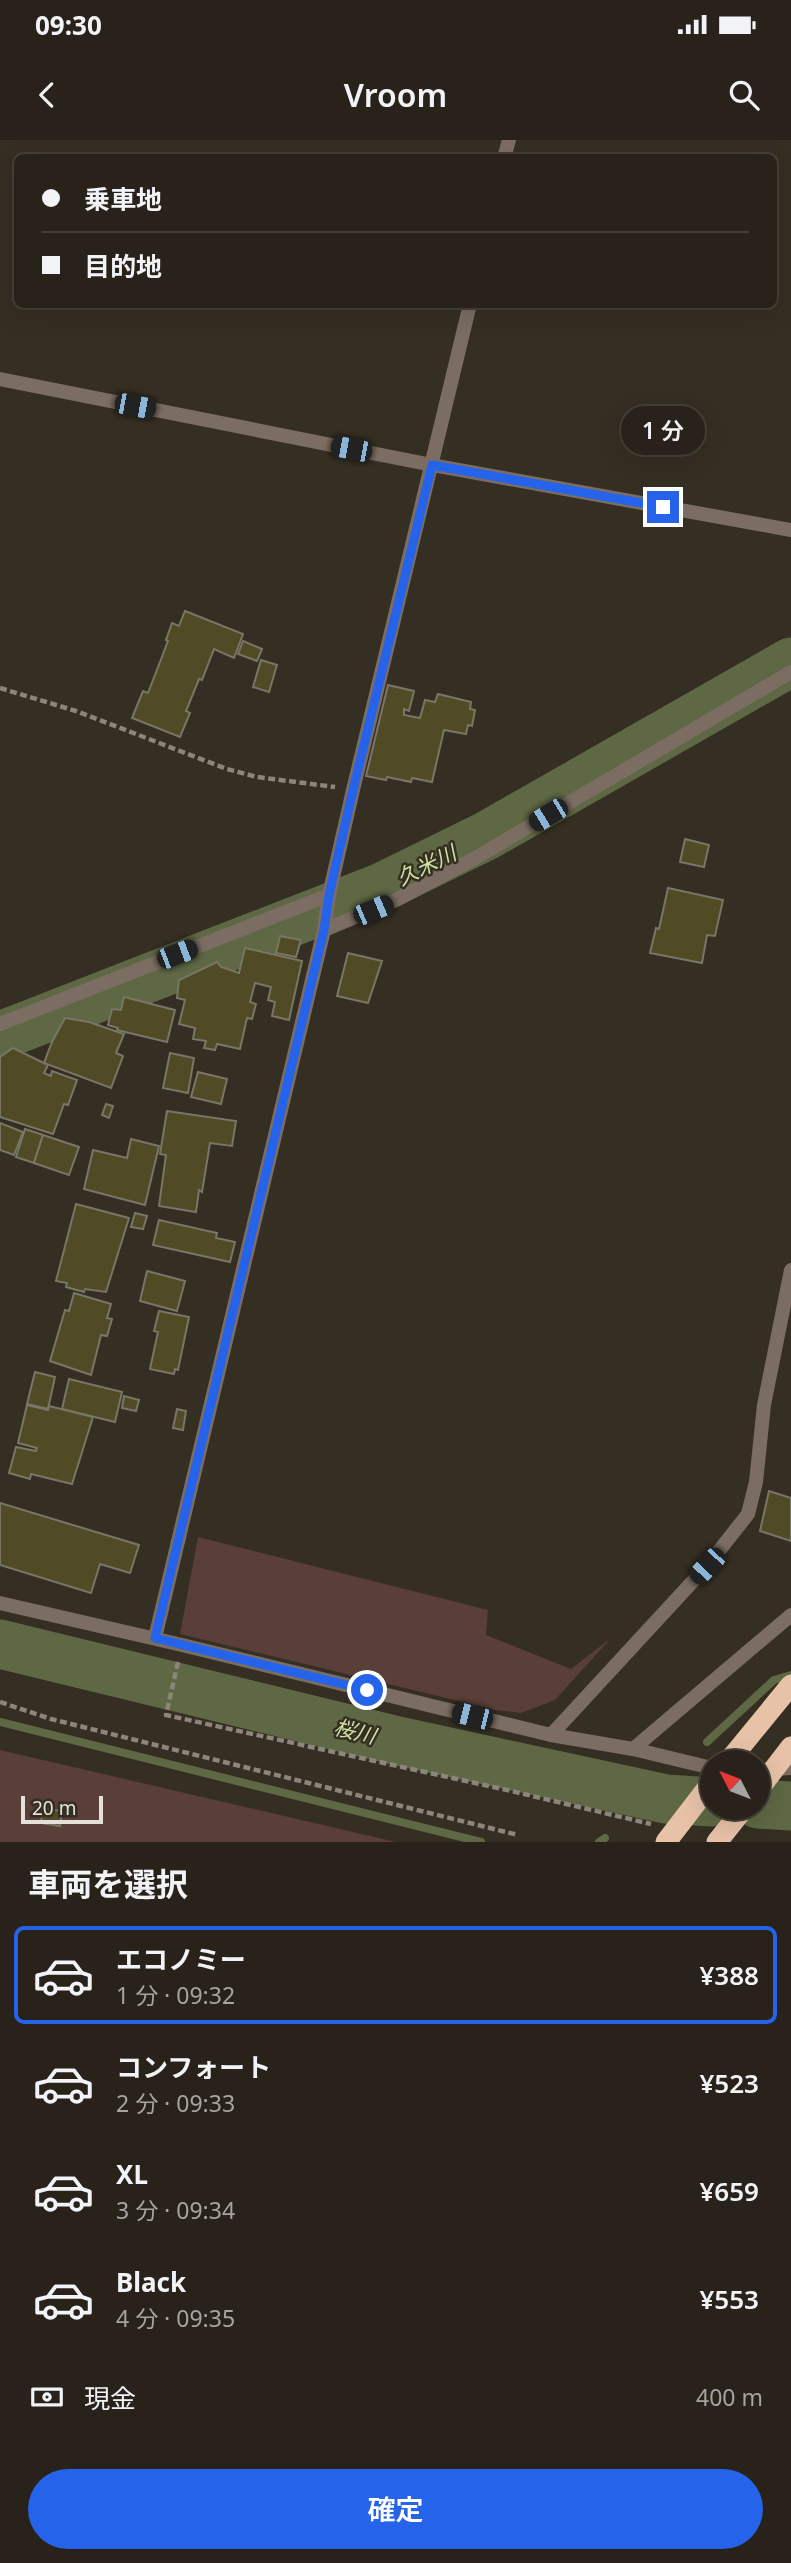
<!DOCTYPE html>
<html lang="ja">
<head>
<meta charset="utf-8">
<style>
  body { margin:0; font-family:"Noto Sans","Noto Sans JP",sans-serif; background:#342f27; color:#f1f3f6; height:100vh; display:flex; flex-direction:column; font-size:26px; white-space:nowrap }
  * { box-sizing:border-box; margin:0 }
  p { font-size:23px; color:#a5a4a2 }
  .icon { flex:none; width:38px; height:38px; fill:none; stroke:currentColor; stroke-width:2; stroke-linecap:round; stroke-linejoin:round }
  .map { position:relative; height:1702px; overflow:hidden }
  .panel { display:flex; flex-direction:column; background:#28221a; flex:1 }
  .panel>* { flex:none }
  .top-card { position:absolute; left:14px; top:14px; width:763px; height:154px; border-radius:10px; box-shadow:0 7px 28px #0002,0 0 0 2px #443f39; display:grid; align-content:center; height:154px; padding:0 28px; background:#28221a }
  .needle { width:46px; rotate:312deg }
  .tools { position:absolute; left:700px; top:1610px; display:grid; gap:14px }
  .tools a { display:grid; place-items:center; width:70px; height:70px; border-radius:50%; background:#28221a; box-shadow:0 7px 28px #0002,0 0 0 2px #443f39; font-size:35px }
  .scale { position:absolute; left:21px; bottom:18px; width:82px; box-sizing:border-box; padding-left:7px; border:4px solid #e5e0d9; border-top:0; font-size:19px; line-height:24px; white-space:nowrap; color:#e5e0d9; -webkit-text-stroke:5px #352e22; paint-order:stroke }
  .end { position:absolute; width:32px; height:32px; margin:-16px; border:9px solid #2563eb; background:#fff; box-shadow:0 0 0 4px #fff }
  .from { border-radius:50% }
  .bubble { position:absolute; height:49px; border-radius:24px; background:#28221a; box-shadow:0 7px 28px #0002,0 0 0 2px #443f39; font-size:23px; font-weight:600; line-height:49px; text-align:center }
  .car { position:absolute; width:21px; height:42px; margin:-21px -10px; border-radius:9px; box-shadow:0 0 5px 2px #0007; background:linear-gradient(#222 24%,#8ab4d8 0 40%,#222 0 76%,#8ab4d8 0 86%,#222 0) }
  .top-card b { display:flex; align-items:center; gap:24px; height:66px; font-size:26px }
  .top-card b+b { border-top:2px solid #443f39 }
  .top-card i { width:18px; height:18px; background:#f1f3f6 }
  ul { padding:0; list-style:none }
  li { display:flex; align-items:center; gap:21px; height:98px; margin:0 14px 10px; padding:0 14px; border:4px solid transparent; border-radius:10px }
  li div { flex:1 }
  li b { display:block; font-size:26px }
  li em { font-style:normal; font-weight:600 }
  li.current { border-color:#2563eb }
  li>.icon { width:63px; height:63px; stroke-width:1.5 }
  h2 { padding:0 28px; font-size:32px; line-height:84px }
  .pay { display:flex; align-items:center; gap:18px; height:77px; padding:0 28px; font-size:26px }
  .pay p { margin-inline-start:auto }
  .button { display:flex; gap:14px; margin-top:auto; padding:14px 28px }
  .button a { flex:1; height:80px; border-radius:42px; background:#2563eb; color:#fff; font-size:28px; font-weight:600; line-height:80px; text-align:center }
  .status { display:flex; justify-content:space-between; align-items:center; height:49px; padding:0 35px; background:#28221a; direction:ltr }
  .status svg { height:19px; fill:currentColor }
  header { display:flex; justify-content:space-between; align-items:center; height:91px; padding:0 28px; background:#28221a; font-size:32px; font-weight:600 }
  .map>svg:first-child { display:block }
  .green { fill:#593f37 }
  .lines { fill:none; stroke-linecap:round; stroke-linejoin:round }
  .stream { stroke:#5e6844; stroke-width:8 }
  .river { stroke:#5e6844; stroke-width:49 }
  .building { fill:#504a25; stroke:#787666; stroke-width:2 }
  .path { stroke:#8b857b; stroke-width:4.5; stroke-dasharray:7 3.5; stroke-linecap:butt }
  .minor { stroke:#7c6d62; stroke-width:14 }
  .tertiary { stroke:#7c6d62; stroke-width:14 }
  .motorway { stroke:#e7c2a7; stroke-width:21 }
  .motorway-bridge { stroke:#e7c2a7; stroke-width:21 }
  .route { stroke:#2563eb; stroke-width:9 }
  .labels { text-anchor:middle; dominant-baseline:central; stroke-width:5; stroke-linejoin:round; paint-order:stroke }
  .water-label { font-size:21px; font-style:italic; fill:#cee1a2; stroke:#352e22 }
</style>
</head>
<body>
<div class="status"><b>09:30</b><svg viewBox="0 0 49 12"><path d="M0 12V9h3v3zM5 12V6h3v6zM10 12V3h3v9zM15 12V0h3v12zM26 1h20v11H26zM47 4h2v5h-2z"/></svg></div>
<header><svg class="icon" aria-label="back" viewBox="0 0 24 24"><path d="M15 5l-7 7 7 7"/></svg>Vroom<svg class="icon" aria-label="search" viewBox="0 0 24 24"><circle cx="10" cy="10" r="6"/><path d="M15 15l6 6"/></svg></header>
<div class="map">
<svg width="791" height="1702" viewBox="0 0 791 1702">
  <rect width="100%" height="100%" fill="#352e22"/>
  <g class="green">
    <polygon points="198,1397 488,1470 486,1495 571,1529 611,1498 555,1560 521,1573 496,1570 180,1494"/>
    <polygon points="0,1610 396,1702 0,1702"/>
  </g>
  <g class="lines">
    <g class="stream">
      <polyline points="0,1582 481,1702"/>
      <polyline points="707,1602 774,1540 791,1535"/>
      <polyline points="599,1702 605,1698"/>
    </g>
    <g class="river">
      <polyline points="0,896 382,747 486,696 791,522"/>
      <polyline points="0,1504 398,1601 666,1659 712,1662"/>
      <polyline points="758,1664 791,1666"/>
    </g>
  </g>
  <g class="building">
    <polygon points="185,471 243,494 234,518 214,509 202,540 199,539 186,571 190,573 180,597 132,578 143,551 148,553 168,501 166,500 172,483 179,486"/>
    <polygon points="243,501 262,509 257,521 238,514"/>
    <polygon points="261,520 277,525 269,552 253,547"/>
    <polygon points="388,545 414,551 409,571 404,569 404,575 420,578 425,560 435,562 438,554 471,562 470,569 475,570 472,586 468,585 466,594 444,590 432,642 412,638 411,642 387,637 386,640 366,636"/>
    <polygon points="685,699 709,705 704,727 680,722"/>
    <polygon points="668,748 723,760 715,796 707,795 702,823 650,813 656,788 659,789"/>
    <polygon points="280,796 301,800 296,817 276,813"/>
    <polygon points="245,808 302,821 289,880 272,876 275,862 268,860 271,847 255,843 250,862 256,864 252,879 247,878 240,909 217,904 215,910 204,908 206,901 193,899 195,888 179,884 185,860 177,858 179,840 217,822 221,827 239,833"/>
    <polygon points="348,813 382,821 368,863 337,856"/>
    <polygon points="124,857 175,870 167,902 117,890 118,888 108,885 112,869 121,870"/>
    <polygon points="65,878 89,882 124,894 116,913 123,916 111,948 44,923 52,902"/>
    <polygon points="13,908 48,925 44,933 51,936 52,931 77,940 68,965 64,964 53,994 0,977 0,917"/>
    <polygon points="170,913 194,918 188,953 163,948"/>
    <polygon points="198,932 227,939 221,964 191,957"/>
    <polygon points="106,964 113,966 109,978 102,975"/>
    <polygon points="167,971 236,981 232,1006 210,1003 202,1052 199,1050 196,1072 159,1066 166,1015 160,1014"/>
    <polygon points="0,983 23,992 14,1015 0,1010"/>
    <polygon points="25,989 43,995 34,1023 16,1017"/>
    <polygon points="43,995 79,1007 69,1035 34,1023"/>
    <polygon points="131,999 159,1006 145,1065 84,1049 93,1010 127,1018"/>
    <polygon points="76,1064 129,1078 106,1152 85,1149 84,1152 66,1147 67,1143 56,1141"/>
    <polygon points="135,1073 147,1076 143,1089 131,1087"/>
    <polygon points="159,1080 217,1093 216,1098 235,1102 230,1122 153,1105"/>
    <polygon points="147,1131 185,1141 177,1171 140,1161"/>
    <polygon points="74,1153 111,1164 107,1178 112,1179 107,1196 101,1195 91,1235 50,1221 65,1170 69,1171"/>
    <polygon points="159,1171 189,1177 178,1230 175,1229 174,1234 150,1229 158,1192 154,1191"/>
    <polygon points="35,1232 55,1237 48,1269 27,1264"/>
    <polygon points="69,1239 122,1252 115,1282 62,1269"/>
    <polygon points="124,1256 139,1260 136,1271 122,1268"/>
    <polygon points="27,1265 48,1270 49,1266 93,1277 72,1344 31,1334 30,1339 9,1333 16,1307 36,1311 37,1308 18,1303"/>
    <polygon points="177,1269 186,1271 183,1290 173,1288"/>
    <polygon points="769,1351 791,1358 791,1401 760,1391"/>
    <polygon points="0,1363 139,1405 130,1433 100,1424 91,1453 0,1425"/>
    <polygon points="43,1669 62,1671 60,1686 41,1683"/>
  </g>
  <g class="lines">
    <g class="path">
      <polyline points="0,548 76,571 227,629 257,637 335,647"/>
      <polyline points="178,1522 166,1575 507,1650 651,1684"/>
      <polyline points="0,1562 51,1579 518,1695"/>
    </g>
    <g class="minor">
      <polyline points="504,18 509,0"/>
      <polyline points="324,790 398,759 477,717 791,532"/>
      <polyline points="0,884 329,755"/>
      <polyline points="0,1463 182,1505 551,1595 633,1609 712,1628"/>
      <polyline points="155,1498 324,790 329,755 353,650 470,164"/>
      <polyline points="633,1609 791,1475"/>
      <polyline points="758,1630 791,1628"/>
    </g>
    <g class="tertiary">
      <polyline points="0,239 432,325 791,390"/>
      <polyline points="551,1595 707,1426 748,1374 756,1342 764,1265 791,1130"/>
    </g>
    <polyline class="motorway" points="728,1622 791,1545"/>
    <g class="motorway-bridge">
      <polyline points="758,1650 791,1607"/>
      <polyline points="666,1702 712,1642"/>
      <polyline points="717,1702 744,1668"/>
    </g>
  </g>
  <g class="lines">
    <polyline class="route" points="367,1550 155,1498 324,790 329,755 353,650 432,325 663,367"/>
  </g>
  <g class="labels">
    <g class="water-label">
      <text transform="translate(426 725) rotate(-26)">久米川</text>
      <text transform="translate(355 1591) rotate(14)">桜川</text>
    </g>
  </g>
</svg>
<div class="tools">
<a><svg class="needle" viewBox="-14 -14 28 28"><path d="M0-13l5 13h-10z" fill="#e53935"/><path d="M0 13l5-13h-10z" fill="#a5a4a2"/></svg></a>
</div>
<div class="scale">20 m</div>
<i class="end from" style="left:367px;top:1550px"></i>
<i class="end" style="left:663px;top:367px"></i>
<div class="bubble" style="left:621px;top:266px;width:84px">1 分</div>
<i class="car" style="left:135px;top:266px;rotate:101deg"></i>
<i class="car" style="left:351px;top:309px;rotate:281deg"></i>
<i class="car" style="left:548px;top:675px;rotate:239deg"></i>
<i class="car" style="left:373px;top:770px;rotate:67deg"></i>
<i class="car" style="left:177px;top:814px;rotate:69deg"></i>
<i class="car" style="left:707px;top:1426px;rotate:223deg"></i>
<i class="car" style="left:472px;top:1576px;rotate:284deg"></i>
<div class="top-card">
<b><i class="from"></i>乗車地</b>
<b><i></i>目的地</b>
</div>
</div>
<section class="panel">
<h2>車両を選択</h2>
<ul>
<li class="current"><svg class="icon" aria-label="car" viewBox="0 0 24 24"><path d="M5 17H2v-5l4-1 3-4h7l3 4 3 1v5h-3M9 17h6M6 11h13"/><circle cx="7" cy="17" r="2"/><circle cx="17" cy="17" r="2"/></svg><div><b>エコノミー</b><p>1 分 · 09:32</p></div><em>¥388</em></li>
<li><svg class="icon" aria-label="car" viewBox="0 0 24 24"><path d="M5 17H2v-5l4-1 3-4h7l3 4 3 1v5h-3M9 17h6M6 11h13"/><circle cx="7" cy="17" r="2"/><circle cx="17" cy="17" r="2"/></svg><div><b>コンフォート</b><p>2 分 · 09:33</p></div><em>¥523</em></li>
<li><svg class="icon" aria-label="car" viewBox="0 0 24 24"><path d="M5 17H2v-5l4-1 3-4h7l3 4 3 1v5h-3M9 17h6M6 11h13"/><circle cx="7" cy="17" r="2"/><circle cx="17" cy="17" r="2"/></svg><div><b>XL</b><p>3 分 · 09:34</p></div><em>¥659</em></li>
<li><svg class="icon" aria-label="car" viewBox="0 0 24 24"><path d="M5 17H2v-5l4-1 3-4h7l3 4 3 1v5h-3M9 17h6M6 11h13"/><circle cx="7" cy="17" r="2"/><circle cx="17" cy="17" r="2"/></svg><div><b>Black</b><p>4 分 · 09:35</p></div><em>¥553</em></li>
</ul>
<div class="pay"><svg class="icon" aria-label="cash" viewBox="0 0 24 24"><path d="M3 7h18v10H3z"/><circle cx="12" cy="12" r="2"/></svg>現金<p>400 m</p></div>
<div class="button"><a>確定</a></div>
</section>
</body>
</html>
